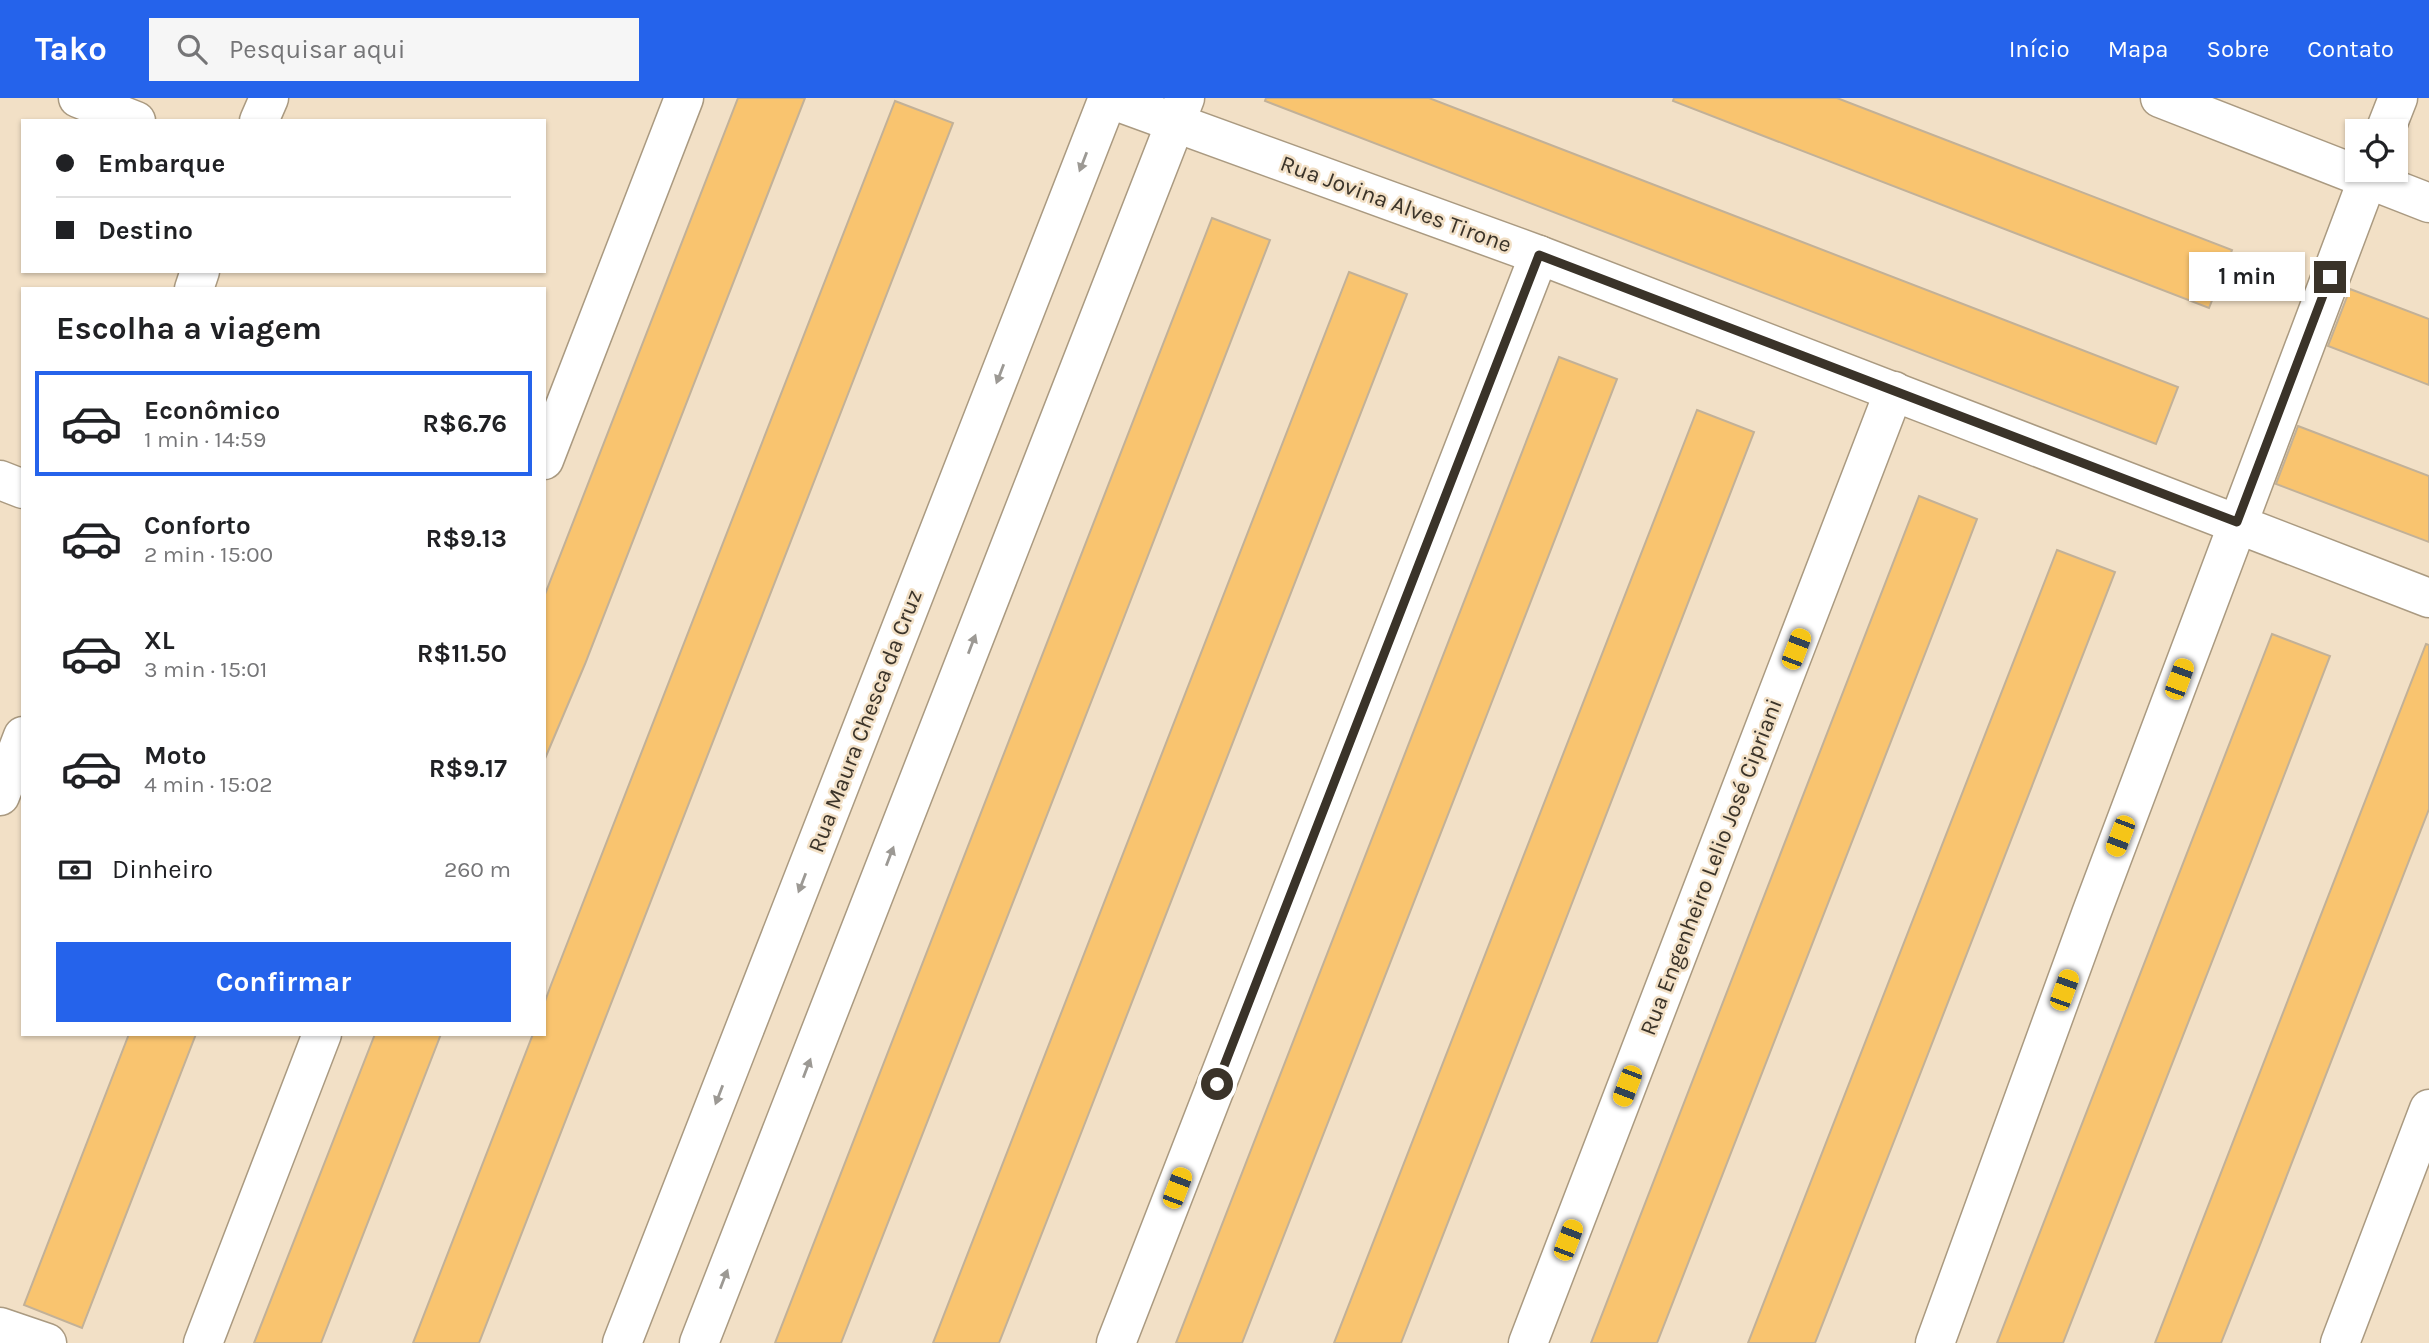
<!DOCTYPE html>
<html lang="pt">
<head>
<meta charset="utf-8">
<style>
  body { margin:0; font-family:Karla,sans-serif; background:#f6f6f6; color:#202124; height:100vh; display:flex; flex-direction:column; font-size:26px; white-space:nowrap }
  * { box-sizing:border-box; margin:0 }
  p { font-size:23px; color:#757577 }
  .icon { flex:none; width:38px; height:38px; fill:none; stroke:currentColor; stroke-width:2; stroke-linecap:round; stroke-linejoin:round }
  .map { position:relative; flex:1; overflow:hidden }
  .drawer { position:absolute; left:21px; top:189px; width:525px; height:749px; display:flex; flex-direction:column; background:#fff; border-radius:0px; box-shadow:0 2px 5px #0004 }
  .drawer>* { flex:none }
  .guide { position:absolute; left:21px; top:21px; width:525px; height:154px; border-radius:0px; box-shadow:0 2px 5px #0004; display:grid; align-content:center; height:154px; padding:0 35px; background:#fff }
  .controls { position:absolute; left:2345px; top:21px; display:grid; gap:14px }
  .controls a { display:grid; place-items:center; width:63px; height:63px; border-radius:0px; background:#fff; box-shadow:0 2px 5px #0004; font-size:35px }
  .end { position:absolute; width:32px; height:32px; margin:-16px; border:9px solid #3a3329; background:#fff; box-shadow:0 0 0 4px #fff }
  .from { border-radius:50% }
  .bubble { position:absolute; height:49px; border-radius:0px; background:#fff; box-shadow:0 2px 5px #0004; font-size:23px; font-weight:700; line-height:49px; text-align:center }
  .car { position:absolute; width:21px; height:42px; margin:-21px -10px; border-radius:9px; box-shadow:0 0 5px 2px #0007; background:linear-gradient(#f5c518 24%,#345 0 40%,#f5c518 0 76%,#345 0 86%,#f5c518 0) }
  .guide b { display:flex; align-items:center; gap:24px; height:66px; font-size:26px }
  .guide b+b { border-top:2px solid #e0e0e0 }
  .guide i { width:18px; height:18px; background:#202124 }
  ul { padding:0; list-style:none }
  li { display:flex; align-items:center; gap:21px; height:105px; margin:0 14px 10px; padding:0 21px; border:4px solid transparent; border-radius:0px }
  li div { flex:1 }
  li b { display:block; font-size:26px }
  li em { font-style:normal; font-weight:700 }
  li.current { border-color:#2563eb }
  li>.icon { width:63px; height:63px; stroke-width:1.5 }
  h2 { padding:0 35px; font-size:32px; line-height:84px }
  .pay { display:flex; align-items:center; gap:18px; height:77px; padding:0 35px; font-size:26px }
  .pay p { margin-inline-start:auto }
  .action { display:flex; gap:14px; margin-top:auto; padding:14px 35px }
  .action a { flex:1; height:80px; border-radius:0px; background:#2563eb; color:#fff; font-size:28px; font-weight:700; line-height:80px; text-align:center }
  header { display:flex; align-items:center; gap:42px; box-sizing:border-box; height:98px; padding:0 35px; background:#2563eb; color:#fff }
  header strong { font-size:33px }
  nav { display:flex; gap:38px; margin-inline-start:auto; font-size:24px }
  .search { width:490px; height:63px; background:#f6f6f6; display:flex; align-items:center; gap:18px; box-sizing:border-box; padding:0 24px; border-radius:0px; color:#757577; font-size:26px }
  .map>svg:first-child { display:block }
  .building { fill:#f9c46f; stroke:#c2b198; stroke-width:2 }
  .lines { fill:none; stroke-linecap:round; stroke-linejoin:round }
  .minor-casing { stroke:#aa9a81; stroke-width:41 }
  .minor { stroke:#fff; stroke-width:38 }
  .oneway { fill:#9c9994 }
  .route { stroke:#3a3329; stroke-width:9 }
  .labels { text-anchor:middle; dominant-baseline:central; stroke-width:5; stroke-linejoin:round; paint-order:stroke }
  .street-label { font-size:23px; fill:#3a3329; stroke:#f2e0c6 }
</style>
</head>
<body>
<header>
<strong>Tako</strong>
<div class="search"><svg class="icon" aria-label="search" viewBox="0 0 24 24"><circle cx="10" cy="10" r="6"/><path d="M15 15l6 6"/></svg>Pesquisar aqui</div>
<nav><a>Início</a><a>Mapa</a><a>Sobre</a><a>Contato</a></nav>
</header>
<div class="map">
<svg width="2429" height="1245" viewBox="0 0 2429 1245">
  <rect width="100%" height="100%" fill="#f2e0c6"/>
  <g class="building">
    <polygon points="738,0 805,0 585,566 544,663 544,499"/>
    <polygon points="1266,0 1429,0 2178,289 2156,346 1265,3"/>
    <polygon points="1674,0 1837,0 2232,152 2209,210 1673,3"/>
    <polygon points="895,3 953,25 829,345 479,1245 413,1245 533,936 544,936 544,906 551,887"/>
    <polygon points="1212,120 1270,142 1118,535 841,1245 775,1245"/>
    <polygon points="1349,174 1407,196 1071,1061 999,1245 933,1245"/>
    <polygon points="2350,191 2429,221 2429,287 2328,248"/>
    <polygon points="1559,259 1617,281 1486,619 1242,1245 1176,1245"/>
    <polygon points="1697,312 1754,334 1545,875 1401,1245 1334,1245"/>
    <polygon points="2298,328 2429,378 2429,444 2276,386"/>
    <polygon points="1919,398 1977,421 1951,489 1657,1245 1591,1245"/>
    <polygon points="2057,452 2115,474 1905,1015 1815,1245 1748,1245"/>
    <polygon points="2272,536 2330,558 2252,761 2063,1245 1997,1245"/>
    <polygon points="2426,546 2429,547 2429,711 2258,1152 2221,1245 2155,1245"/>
    <polygon points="129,936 196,936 82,1230 24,1207"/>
    <polygon points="375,936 441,936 321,1245 254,1245"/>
  </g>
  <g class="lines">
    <defs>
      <g id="minor">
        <polyline points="78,0 136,23"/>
        <polyline points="1107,0 1539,157 2429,500"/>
        <polyline points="2160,0 2429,105"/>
        <polyline points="259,23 269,0"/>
        <polyline points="2385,33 2398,0"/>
        <polyline points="194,191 200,173"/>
        <polyline points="544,362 684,0"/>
        <polyline points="0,382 23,391"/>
        <polyline points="0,698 23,638"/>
        <polyline points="0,1229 47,1245"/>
        <polyline points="203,1245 322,936"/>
        <polyline points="622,1245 1108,0"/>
        <polyline points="699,1245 1185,0"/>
        <polyline points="1116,1245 1539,157"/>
        <polyline points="1528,1245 1894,293"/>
        <polyline points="1935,1245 2091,816 2371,72"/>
        <polyline points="2340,1245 2429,1011"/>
      </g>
    </defs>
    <use href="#minor" class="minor-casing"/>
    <use href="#minor" class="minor"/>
  </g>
  <defs><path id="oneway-solid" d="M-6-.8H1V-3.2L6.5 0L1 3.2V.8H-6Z" transform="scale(1.75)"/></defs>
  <g class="oneway">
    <use href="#oneway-solid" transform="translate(1083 64) rotate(111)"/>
    <use href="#oneway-solid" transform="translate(1000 276) rotate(111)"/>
    <use href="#oneway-solid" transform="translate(972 546) rotate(-69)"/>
    <use href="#oneway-solid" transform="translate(890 758) rotate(-69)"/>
    <use href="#oneway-solid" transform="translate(802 785) rotate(111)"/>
    <use href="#oneway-solid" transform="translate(807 970) rotate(-69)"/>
    <use href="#oneway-solid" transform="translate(719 997) rotate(111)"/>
    <use href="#oneway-solid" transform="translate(724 1181) rotate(-69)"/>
  </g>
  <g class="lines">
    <polyline class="route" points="1217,986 1539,157 2237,424 2330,179"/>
  </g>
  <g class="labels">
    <g class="street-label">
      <text transform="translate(1396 106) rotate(20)">Rua Jovina Alves Tirone</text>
      <text transform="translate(865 623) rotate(-69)">Rua Maura Chesca da Cruz</text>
      <text transform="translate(1711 769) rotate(-69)">Rua Engenheiro Lelio José Cipriani</text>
    </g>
  </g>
</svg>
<div class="controls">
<a><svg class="icon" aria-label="locate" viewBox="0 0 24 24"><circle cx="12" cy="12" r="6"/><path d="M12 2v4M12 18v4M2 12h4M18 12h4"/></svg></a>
</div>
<i class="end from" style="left:1217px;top:986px"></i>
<i class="end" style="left:2330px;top:179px"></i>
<div class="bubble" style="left:2189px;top:154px;width:116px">1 min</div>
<i class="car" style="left:1796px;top:551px;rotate:21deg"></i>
<i class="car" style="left:2179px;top:581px;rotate:20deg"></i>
<i class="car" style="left:2120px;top:738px;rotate:201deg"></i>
<i class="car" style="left:2064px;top:892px;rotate:20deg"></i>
<i class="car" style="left:1627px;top:988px;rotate:201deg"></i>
<i class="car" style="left:1177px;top:1090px;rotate:21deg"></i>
<i class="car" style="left:1568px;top:1142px;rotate:21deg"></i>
<div class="guide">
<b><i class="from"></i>Embarque</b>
<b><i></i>Destino</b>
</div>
<section class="drawer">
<h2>Escolha a viagem</h2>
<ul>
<li class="current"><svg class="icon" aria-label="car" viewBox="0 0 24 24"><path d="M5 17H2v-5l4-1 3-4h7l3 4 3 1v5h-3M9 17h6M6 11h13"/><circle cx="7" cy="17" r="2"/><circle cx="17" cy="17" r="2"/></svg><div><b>Econômico</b><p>1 min · 14:59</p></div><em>R$6.76</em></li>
<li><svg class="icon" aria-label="car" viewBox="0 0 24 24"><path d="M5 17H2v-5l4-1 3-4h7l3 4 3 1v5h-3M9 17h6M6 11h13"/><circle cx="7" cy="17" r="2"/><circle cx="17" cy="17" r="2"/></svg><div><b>Conforto</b><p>2 min · 15:00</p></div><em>R$9.13</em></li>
<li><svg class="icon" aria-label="car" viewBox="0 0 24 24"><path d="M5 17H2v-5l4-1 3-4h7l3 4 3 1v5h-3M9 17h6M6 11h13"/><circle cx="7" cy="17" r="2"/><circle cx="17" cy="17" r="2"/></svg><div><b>XL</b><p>3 min · 15:01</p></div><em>R$11.50</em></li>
<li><svg class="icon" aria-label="car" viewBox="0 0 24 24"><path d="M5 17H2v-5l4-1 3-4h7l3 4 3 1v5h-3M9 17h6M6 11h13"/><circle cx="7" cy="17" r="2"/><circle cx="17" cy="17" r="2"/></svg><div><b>Moto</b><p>4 min · 15:02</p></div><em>R$9.17</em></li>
</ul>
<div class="pay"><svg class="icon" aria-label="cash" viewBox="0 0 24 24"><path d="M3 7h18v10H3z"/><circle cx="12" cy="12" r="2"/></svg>Dinheiro<p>260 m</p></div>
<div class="action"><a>Confirmar</a></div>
</section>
</div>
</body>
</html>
